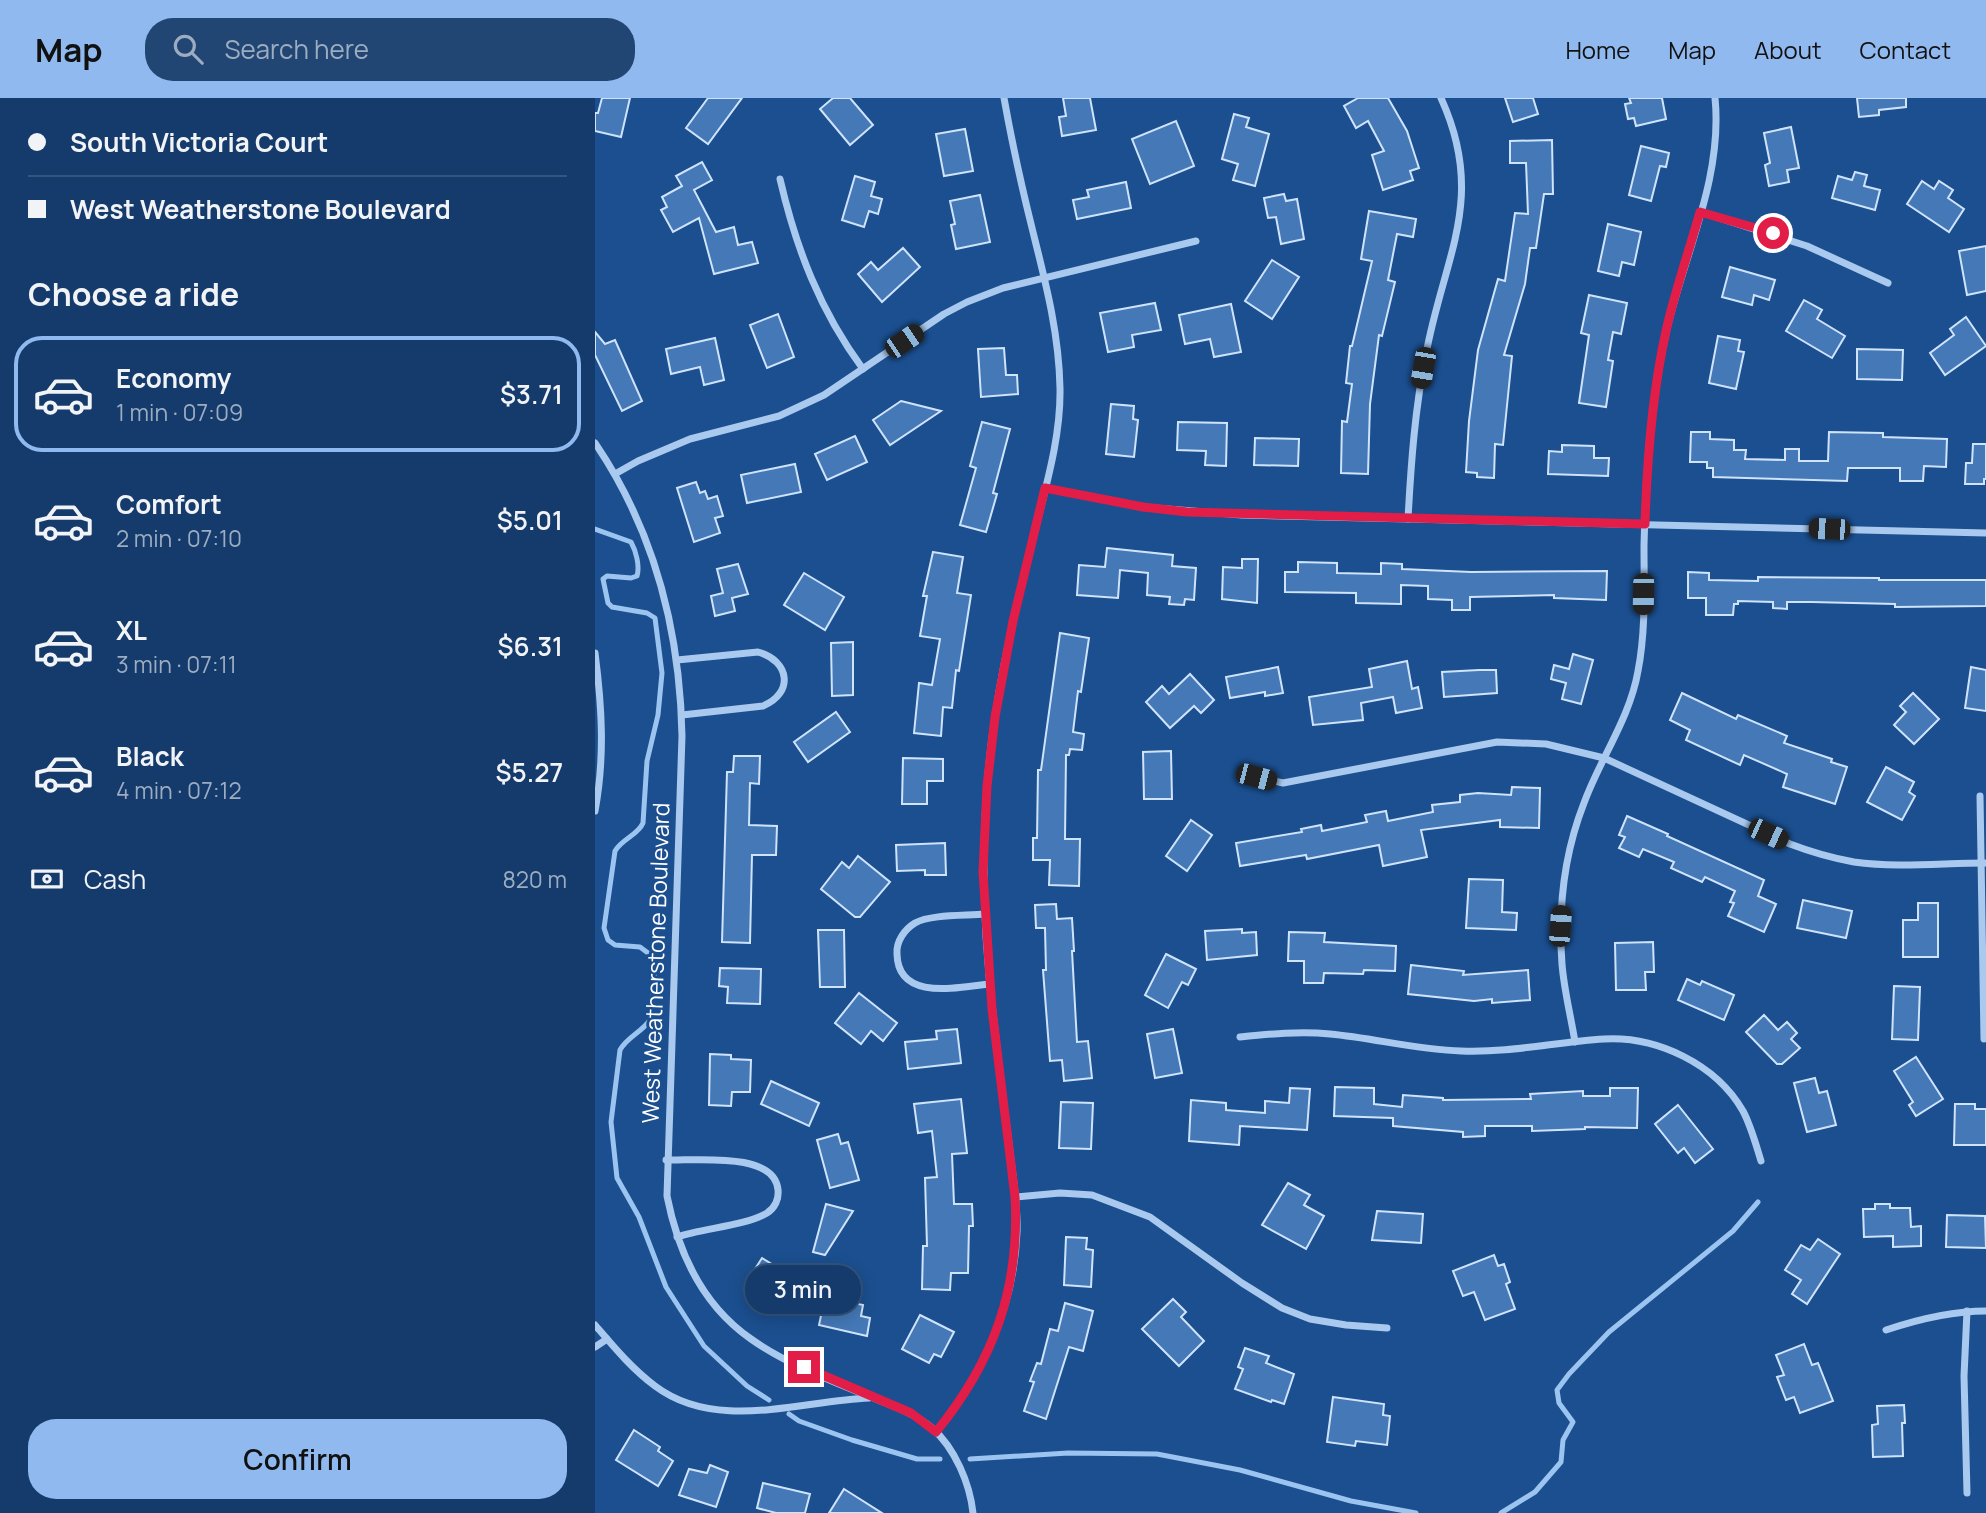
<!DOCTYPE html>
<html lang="en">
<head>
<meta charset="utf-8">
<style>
  body { margin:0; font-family:Manrope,sans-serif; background:#214673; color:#f1f3f6; height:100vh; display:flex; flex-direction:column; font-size:26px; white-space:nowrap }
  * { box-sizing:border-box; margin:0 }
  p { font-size:23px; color:#9dadc1 }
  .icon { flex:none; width:38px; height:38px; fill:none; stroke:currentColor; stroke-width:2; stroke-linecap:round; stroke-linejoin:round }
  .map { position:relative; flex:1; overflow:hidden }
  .drawer { display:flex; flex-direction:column; background:#143b6b; width:595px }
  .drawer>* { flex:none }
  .guide { display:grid; align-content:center; height:154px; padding:0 28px; background:#143b6b }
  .end { position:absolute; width:32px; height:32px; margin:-16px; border:9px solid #e11d48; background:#fff; box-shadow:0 0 0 4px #fff }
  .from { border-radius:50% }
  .bubble { position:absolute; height:49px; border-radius:24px; background:#143b6b; box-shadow:0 4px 18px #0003,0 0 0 2px #33557e; font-size:23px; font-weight:600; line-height:49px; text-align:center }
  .car { position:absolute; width:21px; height:42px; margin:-21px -10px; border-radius:9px; box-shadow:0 0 5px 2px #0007; background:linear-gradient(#222 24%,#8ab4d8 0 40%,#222 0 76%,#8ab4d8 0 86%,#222 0) }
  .guide b { display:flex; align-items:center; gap:24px; height:66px; font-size:26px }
  .guide b+b { border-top:2px solid #33557e }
  .guide i { width:18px; height:18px; background:#f1f3f6 }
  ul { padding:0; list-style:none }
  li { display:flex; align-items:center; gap:21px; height:116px; margin:0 14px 10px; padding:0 14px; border:4px solid transparent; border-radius:28px }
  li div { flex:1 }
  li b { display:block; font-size:26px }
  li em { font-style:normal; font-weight:600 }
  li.active { border-color:#90b9f0 }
  li>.icon { width:63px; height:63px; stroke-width:1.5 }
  h2 { padding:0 28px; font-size:32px; line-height:84px }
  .pay { display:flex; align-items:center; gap:18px; height:77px; padding:0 28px; font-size:26px }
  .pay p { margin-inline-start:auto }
  .action { display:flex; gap:14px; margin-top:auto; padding:14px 28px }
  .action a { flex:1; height:80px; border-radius:28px; background:#90b9f0; color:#111; font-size:28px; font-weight:600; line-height:80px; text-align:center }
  header { display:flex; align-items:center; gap:42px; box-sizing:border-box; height:98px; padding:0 35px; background:#90b9f0; color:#111 }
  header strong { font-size:33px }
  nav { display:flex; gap:38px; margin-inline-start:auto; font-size:24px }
  .search { width:490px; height:63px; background:#214673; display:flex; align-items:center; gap:18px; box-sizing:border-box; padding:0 24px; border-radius:28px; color:#9dadc1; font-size:26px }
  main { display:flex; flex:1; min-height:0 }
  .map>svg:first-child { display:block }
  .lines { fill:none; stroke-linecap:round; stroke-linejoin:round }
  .stream { stroke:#9cc4f0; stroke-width:5 }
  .building { fill:#4478b7; stroke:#cfe3fa; stroke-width:2 }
  .street { stroke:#a9c9ee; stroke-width:7 }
  .route { stroke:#e11d48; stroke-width:9 }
  .labels { text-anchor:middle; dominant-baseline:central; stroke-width:6; stroke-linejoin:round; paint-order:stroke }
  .street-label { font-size:23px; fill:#fff; stroke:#1b4f8f }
</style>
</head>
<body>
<header>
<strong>Map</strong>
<div class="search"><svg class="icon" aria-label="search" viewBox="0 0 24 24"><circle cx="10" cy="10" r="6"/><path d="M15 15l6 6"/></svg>Search here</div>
<nav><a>Home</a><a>Map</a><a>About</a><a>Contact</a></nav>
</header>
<main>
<section class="drawer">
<div class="guide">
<b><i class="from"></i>South Victoria Court</b>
<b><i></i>West Weatherstone Boulevard</b>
</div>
<h2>Choose a ride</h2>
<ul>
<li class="active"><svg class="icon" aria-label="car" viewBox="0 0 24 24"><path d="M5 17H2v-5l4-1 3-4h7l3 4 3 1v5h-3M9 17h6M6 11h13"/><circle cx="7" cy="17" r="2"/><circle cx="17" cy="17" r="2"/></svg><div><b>Economy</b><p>1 min · 07:09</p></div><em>$3.71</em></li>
<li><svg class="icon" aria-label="car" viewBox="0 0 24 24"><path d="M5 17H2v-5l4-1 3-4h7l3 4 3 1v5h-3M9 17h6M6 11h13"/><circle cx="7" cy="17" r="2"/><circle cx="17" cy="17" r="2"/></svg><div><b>Comfort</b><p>2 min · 07:10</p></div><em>$5.01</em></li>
<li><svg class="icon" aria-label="car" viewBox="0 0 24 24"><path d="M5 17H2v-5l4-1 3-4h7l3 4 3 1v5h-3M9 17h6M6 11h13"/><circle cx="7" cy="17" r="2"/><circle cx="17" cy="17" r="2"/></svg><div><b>XL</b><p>3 min · 07:11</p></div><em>$6.31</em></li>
<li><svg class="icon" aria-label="car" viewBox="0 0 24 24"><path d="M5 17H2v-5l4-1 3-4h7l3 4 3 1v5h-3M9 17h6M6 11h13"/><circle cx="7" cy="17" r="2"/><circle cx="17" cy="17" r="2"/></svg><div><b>Black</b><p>4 min · 07:12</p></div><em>$5.27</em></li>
</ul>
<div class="pay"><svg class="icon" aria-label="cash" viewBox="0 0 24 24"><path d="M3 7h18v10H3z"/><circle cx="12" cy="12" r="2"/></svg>Cash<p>820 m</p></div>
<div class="action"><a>Confirm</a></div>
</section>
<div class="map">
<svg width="1391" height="1415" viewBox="0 0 1391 1415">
  <rect width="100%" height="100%" fill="#1b4f8f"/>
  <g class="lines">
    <g class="stream">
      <path d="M0,431L36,444C41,453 45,468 42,478L36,480L12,478L8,481L13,505L17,509L52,515L60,520L67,575L63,617L52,663L48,725C43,737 27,741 20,753L9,830L13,842L20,847L45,849L61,861L55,922C47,934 32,939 25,952L16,1024L22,1080L44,1119L71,1189L109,1248L152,1288L174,1302"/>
      <polyline points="194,1316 204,1323 257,1342 322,1361 345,1361"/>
      <polyline points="375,1361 473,1355 562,1356 645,1372 756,1403 821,1415"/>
      <polyline points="906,1415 940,1394 966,1364 968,1342 978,1324 964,1305 962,1292 974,1276 1014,1234 1138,1133 1163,1104"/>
    </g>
  </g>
  <g class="building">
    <polygon points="7,0 35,0 26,39 0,33 0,15 3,15"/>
    <polygon points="113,0 147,0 113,46 91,30"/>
    <polygon points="238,0 255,0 278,27 255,47 225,11"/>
    <polygon points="468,0 495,0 501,32 467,38 464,19 471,18"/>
    <polygon points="763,0 793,0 812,33 824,70 815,73 818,82 788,92 777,57 789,53 773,23 761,30 749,8"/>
    <polygon points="910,0 938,0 943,16 918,24"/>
    <polygon points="1034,0 1067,0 1071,21 1041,28 1039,20 1033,21 1030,6 1036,5"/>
    <polygon points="1262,0 1311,0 1311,9 1284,12 1284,17 1264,19"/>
    <polygon points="639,16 654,20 651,29 674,36 660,88 638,82 643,66 627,61"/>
    <polygon points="581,23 599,68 555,86 537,41"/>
    <polygon points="1196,29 1204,70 1192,72 1194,84 1174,88 1170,67 1175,65 1169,35"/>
    <polygon points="370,31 378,73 349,78 341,36"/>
    <polygon points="957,42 958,96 949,96 941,150 935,150 930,186 909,257 917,258 908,347 900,346 899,380 882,379 882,375 871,374 874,323 883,252 903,181 910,183 920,115 933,116 931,65 915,65 915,43"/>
    <polygon points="1046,48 1074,55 1071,69 1065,68 1056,103 1034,97"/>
    <polygon points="107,64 117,82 99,92 121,134 139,129 143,147 157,144 163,165 119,176 104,120 78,134 66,112 72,109 67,99 87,88 81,78"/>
    <polygon points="1260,74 1272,77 1269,88 1285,92 1280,112 1237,100 1243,78 1257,82"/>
    <polygon points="260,78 280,84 276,98 287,101 283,116 274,113 269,129 247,122"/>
    <polygon points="1327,83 1339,91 1344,83 1358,92 1353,100 1369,111 1354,134 1312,106"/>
    <polygon points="531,84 536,110 482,121 478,102 494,99 492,92"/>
    <polygon points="689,96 691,103 702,101 709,141 686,146 681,119 673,120 669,100"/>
    <polygon points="385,97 395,144 361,151 356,127 360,126 355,103"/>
    <polygon points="774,113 821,121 818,139 802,136 793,182 800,184 787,238 784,237 775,306 773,376 746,375 747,323 752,324 757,286 751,285 755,248 757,248 777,163 766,161"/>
    <polygon points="1013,126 1046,134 1039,167 1027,164 1024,178 1003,173"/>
    <polygon points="1391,148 1391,193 1372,197 1364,153"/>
    <polygon points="308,150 325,169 287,204 263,176 276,164 283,172"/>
    <polygon points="677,162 704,179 677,221 650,203"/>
    <polygon points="1135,169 1180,182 1174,202 1159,197 1157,207 1127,199"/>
    <polygon points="994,197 1032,205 1026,236 1018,234 1013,262 1018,263 1011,309 984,305 994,237 986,235"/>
    <polygon points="1209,202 1227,212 1222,221 1250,238 1237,260 1191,233"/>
    <polygon points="560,205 566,232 537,237 539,249 513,254 505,215"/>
    <polygon points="636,206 646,254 619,259 615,241 590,246 584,217"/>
    <polygon points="183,216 199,259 172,270 155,227"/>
    <polygon points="1371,219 1391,248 1350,277 1335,255 1359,237 1355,231"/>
    <polygon points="0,234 10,246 20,242 47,303 27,313 0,257"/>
    <polygon points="1123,238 1145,242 1143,253 1149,254 1141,291 1114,285"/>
    <polygon points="120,240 129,282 109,287 105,269 76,276 71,251"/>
    <polygon points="409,250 411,277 422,277 423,296 386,299 383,251"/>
    <polygon points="1262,251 1308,252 1307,282 1262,281"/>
    <polygon points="306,303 346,313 295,347 278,322"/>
    <polygon points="516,306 539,308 538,321 543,322 539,359 511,356"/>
    <polygon points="387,324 415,331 398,395 402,396 391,434 365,427 381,370 375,368"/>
    <polygon points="583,324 632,325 631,368 610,367 611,353 582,352"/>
    <polygon points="1096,334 1115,334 1115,341 1139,342 1139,352 1151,352 1150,361 1190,362 1190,351 1204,351 1204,363 1233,363 1234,334 1288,335 1288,339 1352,341 1351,369 1329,368 1328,383 1305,383 1305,370 1253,370 1252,383 1118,379 1118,370 1112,370 1112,364 1095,364"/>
    <polygon points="260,338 272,364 232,382 220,356"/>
    <polygon points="660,340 704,341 703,368 659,367"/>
    <polygon points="1378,346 1391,346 1391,381 1389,381 1389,386 1370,386 1371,365 1377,365"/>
    <polygon points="967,347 999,348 999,360 1014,360 1013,378 953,376 954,353 967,354"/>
    <polygon points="200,366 206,394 152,405 146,377"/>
    <polygon points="101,384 105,395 110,393 113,401 122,398 128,418 120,420 125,435 99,444 82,390"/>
    <polygon points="512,450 578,457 577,468 601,470 599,502 590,501 589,507 574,506 575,499 552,497 553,475 525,472 523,500 482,497 484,467 510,469"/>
    <polygon points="338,454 368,459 362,495 376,497 364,573 361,572 357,610 348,609 346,638 319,635 324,585 337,587 345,541 325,538 332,498 328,498"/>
    <polygon points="647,461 663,461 662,505 627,501 628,469 647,470"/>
    <polygon points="703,464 742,465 742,475 786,476 786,465 807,466 807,471 876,474 1012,473 1011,502 959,500 959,497 875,499 875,512 857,512 857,502 833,501 833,488 806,487 806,506 761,505 761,495 690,494 690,474 703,474"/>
    <polygon points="143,466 153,496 137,500 140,513 120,518 116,498 128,495 122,471"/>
    <polygon points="1093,474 1114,475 1114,482 1163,483 1163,479 1284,480 1284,482 1391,482 1391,508 1300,509 1300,506 1216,504 1192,504 1192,511 1178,510 1178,504 1143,503 1143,506 1139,506 1138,517 1111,517 1111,500 1093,500"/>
    <polygon points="209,475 249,499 230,532 189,507"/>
    <polygon points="465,535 494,540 486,594 483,593 478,634 489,636 487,652 475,651 474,657 471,657 470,741 485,741 484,788 454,787 455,762 438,762 438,740 442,740 443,672 446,672"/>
    <polygon points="258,544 258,597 237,598 236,545"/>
    <polygon points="978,556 998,562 986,606 967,601 971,585 956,581 959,567 974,571"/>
    <polygon points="812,563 817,591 823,589 827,610 801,615 798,599 766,605 768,622 718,627 714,599 777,589 774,571"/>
    <polygon points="683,569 688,595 670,598 670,594 635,600 631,579"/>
    <polygon points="1376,569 1391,572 1391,613 1370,610"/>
    <polygon points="884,572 901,572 902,595 849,599 847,574"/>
    <polygon points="595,576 619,602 606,615 599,608 575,630 551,604 567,588 574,596"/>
    <polygon points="1087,595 1141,621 1143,617 1192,638 1189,645 1237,661 1236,664 1252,669 1240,706 1188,689 1192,676 1149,657 1145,667 1091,642 1095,632 1075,622"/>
    <polygon points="1318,595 1344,621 1319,646 1299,627 1311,614 1305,608"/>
    <polygon points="241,614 255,634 213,664 199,644"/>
    <polygon points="576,653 577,701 549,701 548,654"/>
    <polygon points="139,658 165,658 164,686 155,685 154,727 182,728 181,757 157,757 155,845 127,844 132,674 138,674"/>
    <polygon points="308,660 348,661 348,683 332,683 332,706 307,706"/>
    <polygon points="1291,669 1319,684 1314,694 1320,698 1307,722 1272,704"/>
    <polygon points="917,689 945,690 944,730 905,729 905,722 826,732 832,759 788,768 784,747 712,761 711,757 645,768 641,745 707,734 706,731 726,727 727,733 772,724 770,717 791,713 793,723 838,714 837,707 865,704 865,697 883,695 916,697"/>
    <polygon points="1032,718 1073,736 1072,738 1169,782 1163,798 1181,806 1169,834 1133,818 1139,805 1135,804 1140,793 1110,779 1107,784 1076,770 1079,764 1048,751 1044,759 1024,750 1030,739 1024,737"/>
    <polygon points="596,722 617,737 592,773 571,758"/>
    <polygon points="350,745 351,777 330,777 330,772 302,773 301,747"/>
    <polygon points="263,758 295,784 265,819 260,819 226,791 247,764 254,770"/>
    <polygon points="874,781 908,782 907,814 922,815 921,832 871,830"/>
    <polygon points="1208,802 1257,813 1251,840 1202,830"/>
    <polygon points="1323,805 1343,805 1343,859 1308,859 1308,822 1323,822"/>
    <polygon points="461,806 462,821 477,820 479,853 477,853 482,944 493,943 497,980 469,983 467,962 455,963 448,872 451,872 450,830 441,830 440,807"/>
    <polygon points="647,831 647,835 661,834 662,857 612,862 610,833"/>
    <polygon points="223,832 249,832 250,889 225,889"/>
    <polygon points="694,834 730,835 729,844 801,848 800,873 769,872 768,876 729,875 728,885 709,885 709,863 693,863"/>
    <polygon points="1058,844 1059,874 1050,874 1051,892 1021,892 1020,845"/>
    <polygon points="571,856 601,871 593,887 587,884 573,910 550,897"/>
    <polygon points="816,867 869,873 868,877 933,872 935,902 897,905 897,901 879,903 813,896"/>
    <polygon points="125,870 166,871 165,906 132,905 133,889 124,888"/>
    <polygon points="1092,881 1105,887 1107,883 1139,897 1129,922 1083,902"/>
    <polygon points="1299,888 1325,889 1323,942 1297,941"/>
    <polygon points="264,895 302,925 288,943 276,933 266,946 240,925"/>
    <polygon points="1169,917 1183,932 1192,924 1202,935 1196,941 1205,950 1187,966 1182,966 1151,934"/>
    <polygon points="362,931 366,965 313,971 310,944 342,941 341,933"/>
    <polygon points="578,931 587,975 560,980 552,936"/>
    <polygon points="115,956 136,957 136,961 156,962 155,994 137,994 136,1008 114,1007"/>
    <polygon points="1321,959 1348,1001 1321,1018 1314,1007 1318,1004 1299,973"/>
    <polygon points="1220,980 1224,995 1232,993 1241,1027 1212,1034 1199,985"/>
    <polygon points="176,983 224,1005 214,1028 166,1006"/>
    <polygon points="740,989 779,990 779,1006 807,1009 808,997 848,1000 848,1002 936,1001 935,996 988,993 988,998 1015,998 1015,990 1043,990 1042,1030 990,1029 990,1031 937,1033 937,1028 890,1028 890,1038 868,1039 868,1034 798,1028 798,1020 739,1018"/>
    <polygon points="695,990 715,991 712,1032 645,1028 644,1047 594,1043 596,1002 631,1005 631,1012 670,1015 670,1003 694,1005"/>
    <polygon points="366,1001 372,1055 357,1056 359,1106 377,1106 378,1128 374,1128 373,1175 356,1175 355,1192 327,1191 328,1148 332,1148 330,1080 342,1079 337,1033 323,1035 319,1006"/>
    <polygon points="466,1004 498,1005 496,1051 464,1050"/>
    <polygon points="1360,1006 1380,1006 1380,1011 1391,1011 1391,1047 1359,1047"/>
    <polygon points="1083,1007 1118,1051 1100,1065 1089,1050 1083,1055 1060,1026"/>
    <polygon points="243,1036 246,1046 253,1044 264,1082 235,1090 222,1042"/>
    <polygon points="693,1085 715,1097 709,1107 729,1118 711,1151 667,1127"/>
    <polygon points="231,1106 258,1113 230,1157 218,1154"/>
    <polygon points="1280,1106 1295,1106 1295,1110 1315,1110 1316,1129 1326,1128 1326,1148 1298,1149 1298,1138 1269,1139 1268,1111 1280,1111"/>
    <polygon points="782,1113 828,1116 826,1145 777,1142"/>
    <polygon points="1352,1117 1390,1118 1391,1150 1351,1149"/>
    <polygon points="471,1139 492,1140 491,1151 498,1152 496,1189 469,1187"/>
    <polygon points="1223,1141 1245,1156 1212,1206 1197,1196 1206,1182 1190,1172 1206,1147 1215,1152"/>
    <polygon points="899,1157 903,1168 909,1166 915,1184 911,1186 920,1211 890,1222 879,1194 868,1198 858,1173"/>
    <polygon points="167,1160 211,1187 198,1209 153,1182"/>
    <polygon points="230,1199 268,1207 266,1218 275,1220 272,1238 224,1227"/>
    <polygon points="578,1201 591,1214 586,1219 609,1243 584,1268 547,1231"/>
    <polygon points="470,1205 498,1213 488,1253 474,1249 451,1321 429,1313 439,1284 435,1283 442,1265 446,1266 455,1231 463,1233"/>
    <polygon points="325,1217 359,1234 346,1259 339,1256 334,1265 307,1251"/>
    <polygon points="1209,1246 1217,1267 1223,1265 1238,1303 1205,1315 1199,1299 1191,1302 1182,1279 1189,1277 1181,1257"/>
    <polygon points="650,1250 674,1258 671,1265 699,1276 689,1306 677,1302 676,1304 640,1291 648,1271 643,1269"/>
    <polygon points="738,1299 789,1306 788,1317 795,1318 792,1347 761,1343 760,1348 732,1344"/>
    <polygon points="1309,1307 1310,1325 1307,1325 1308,1358 1278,1359 1277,1327 1283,1326 1282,1308"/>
    <polygon points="39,1332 65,1349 63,1353 78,1363 63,1388 21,1362"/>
    <polygon points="115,1367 133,1374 121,1409 84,1397 94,1371 112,1375"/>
    <polygon points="168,1385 215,1396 210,1415 181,1415 162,1410"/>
    <polygon points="249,1391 287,1415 234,1415"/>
  </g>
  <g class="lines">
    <g class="street">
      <path d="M185,81C201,150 225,213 268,271"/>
      <polyline points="1105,114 1212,148 1293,185"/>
      <path d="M0,345C59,432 85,534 87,638L72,1098C83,1154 107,1207 156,1241C193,1267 239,1284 281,1301C300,1309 321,1316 337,1330C360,1350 375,1386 378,1415"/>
      <polyline points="20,376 43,363 95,341 184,318 229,297 349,216 372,204 408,190 601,143"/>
      <polyline points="450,390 548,409 647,417 1391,435"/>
      <path d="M813,421C816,365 820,310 831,256C849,158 892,101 846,0"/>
      <path d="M0,555C7,609 10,659 0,713"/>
      <path d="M82,562L163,554C195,563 199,595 168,608L87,617"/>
      <path d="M645,675L688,685L902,644L951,646L1009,660L1195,746C1216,754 1237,760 1259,764C1302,770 1347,765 1391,765"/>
      <polyline points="1385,698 1389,941"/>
      <path d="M390,816C372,818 336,816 320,825C310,831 301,843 302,856C303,904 364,889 395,886"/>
      <path d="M645,939C675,936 705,933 735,936C779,940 822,952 866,953C914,955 961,944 1009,941C1062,938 1121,966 1148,1013C1156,1028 1161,1047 1166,1063"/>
      <path d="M980,944C976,919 969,892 967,866C963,812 969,756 989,705C1005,661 1035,620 1043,573C1051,532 1049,488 1049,447C1051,375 1055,302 1072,231C1090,155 1128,79 1120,0"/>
      <path d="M71,1062C100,1063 180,1053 183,1092C184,1101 180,1110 172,1115C150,1128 108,1130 82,1139"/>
      <polyline points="420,1099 465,1095 497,1097 555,1119 647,1185 687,1210 715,1221 751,1227 792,1230"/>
      <polyline points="1372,1213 1369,1278 1372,1395"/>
      <path d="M0,1227C18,1248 37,1271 60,1288C121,1334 204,1303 274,1300"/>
      <path d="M1291,1232C1324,1221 1356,1213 1391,1213"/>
      <polyline points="0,1249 12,1241"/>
      <path d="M341,1334C388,1277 419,1209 422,1134C423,1104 417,1074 414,1045C408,1002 403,958 398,915C389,840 386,764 392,688C398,606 417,525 437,445C449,394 466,342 465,290C464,236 451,186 438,134C427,90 417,45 409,0"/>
    </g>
  </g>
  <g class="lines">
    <path class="route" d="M209,1269L316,1315L341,1334C399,1263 425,1190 420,1099L397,911L388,774L392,688L400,619L418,523L450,390L548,409L592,414L1050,426C1052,361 1057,296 1071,233C1080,193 1094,153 1105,114L1178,135"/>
  </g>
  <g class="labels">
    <g class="street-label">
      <text transform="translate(60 865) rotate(-88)">West Weatherstone Boulevard</text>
    </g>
  </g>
</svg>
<i class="end from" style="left:1178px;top:135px"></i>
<i class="end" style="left:209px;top:1269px"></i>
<div class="bubble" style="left:150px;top:1167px;width:116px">3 min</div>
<i class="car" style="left:309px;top:243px;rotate:56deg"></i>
<i class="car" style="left:828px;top:270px;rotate:190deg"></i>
<i class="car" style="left:1234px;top:431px;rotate:272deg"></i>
<i class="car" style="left:1048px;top:496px;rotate:181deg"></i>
<i class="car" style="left:661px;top:679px;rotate:105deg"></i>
<i class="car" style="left:1173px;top:736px;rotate:115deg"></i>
<i class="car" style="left:965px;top:828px;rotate:4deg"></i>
</div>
</main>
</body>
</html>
